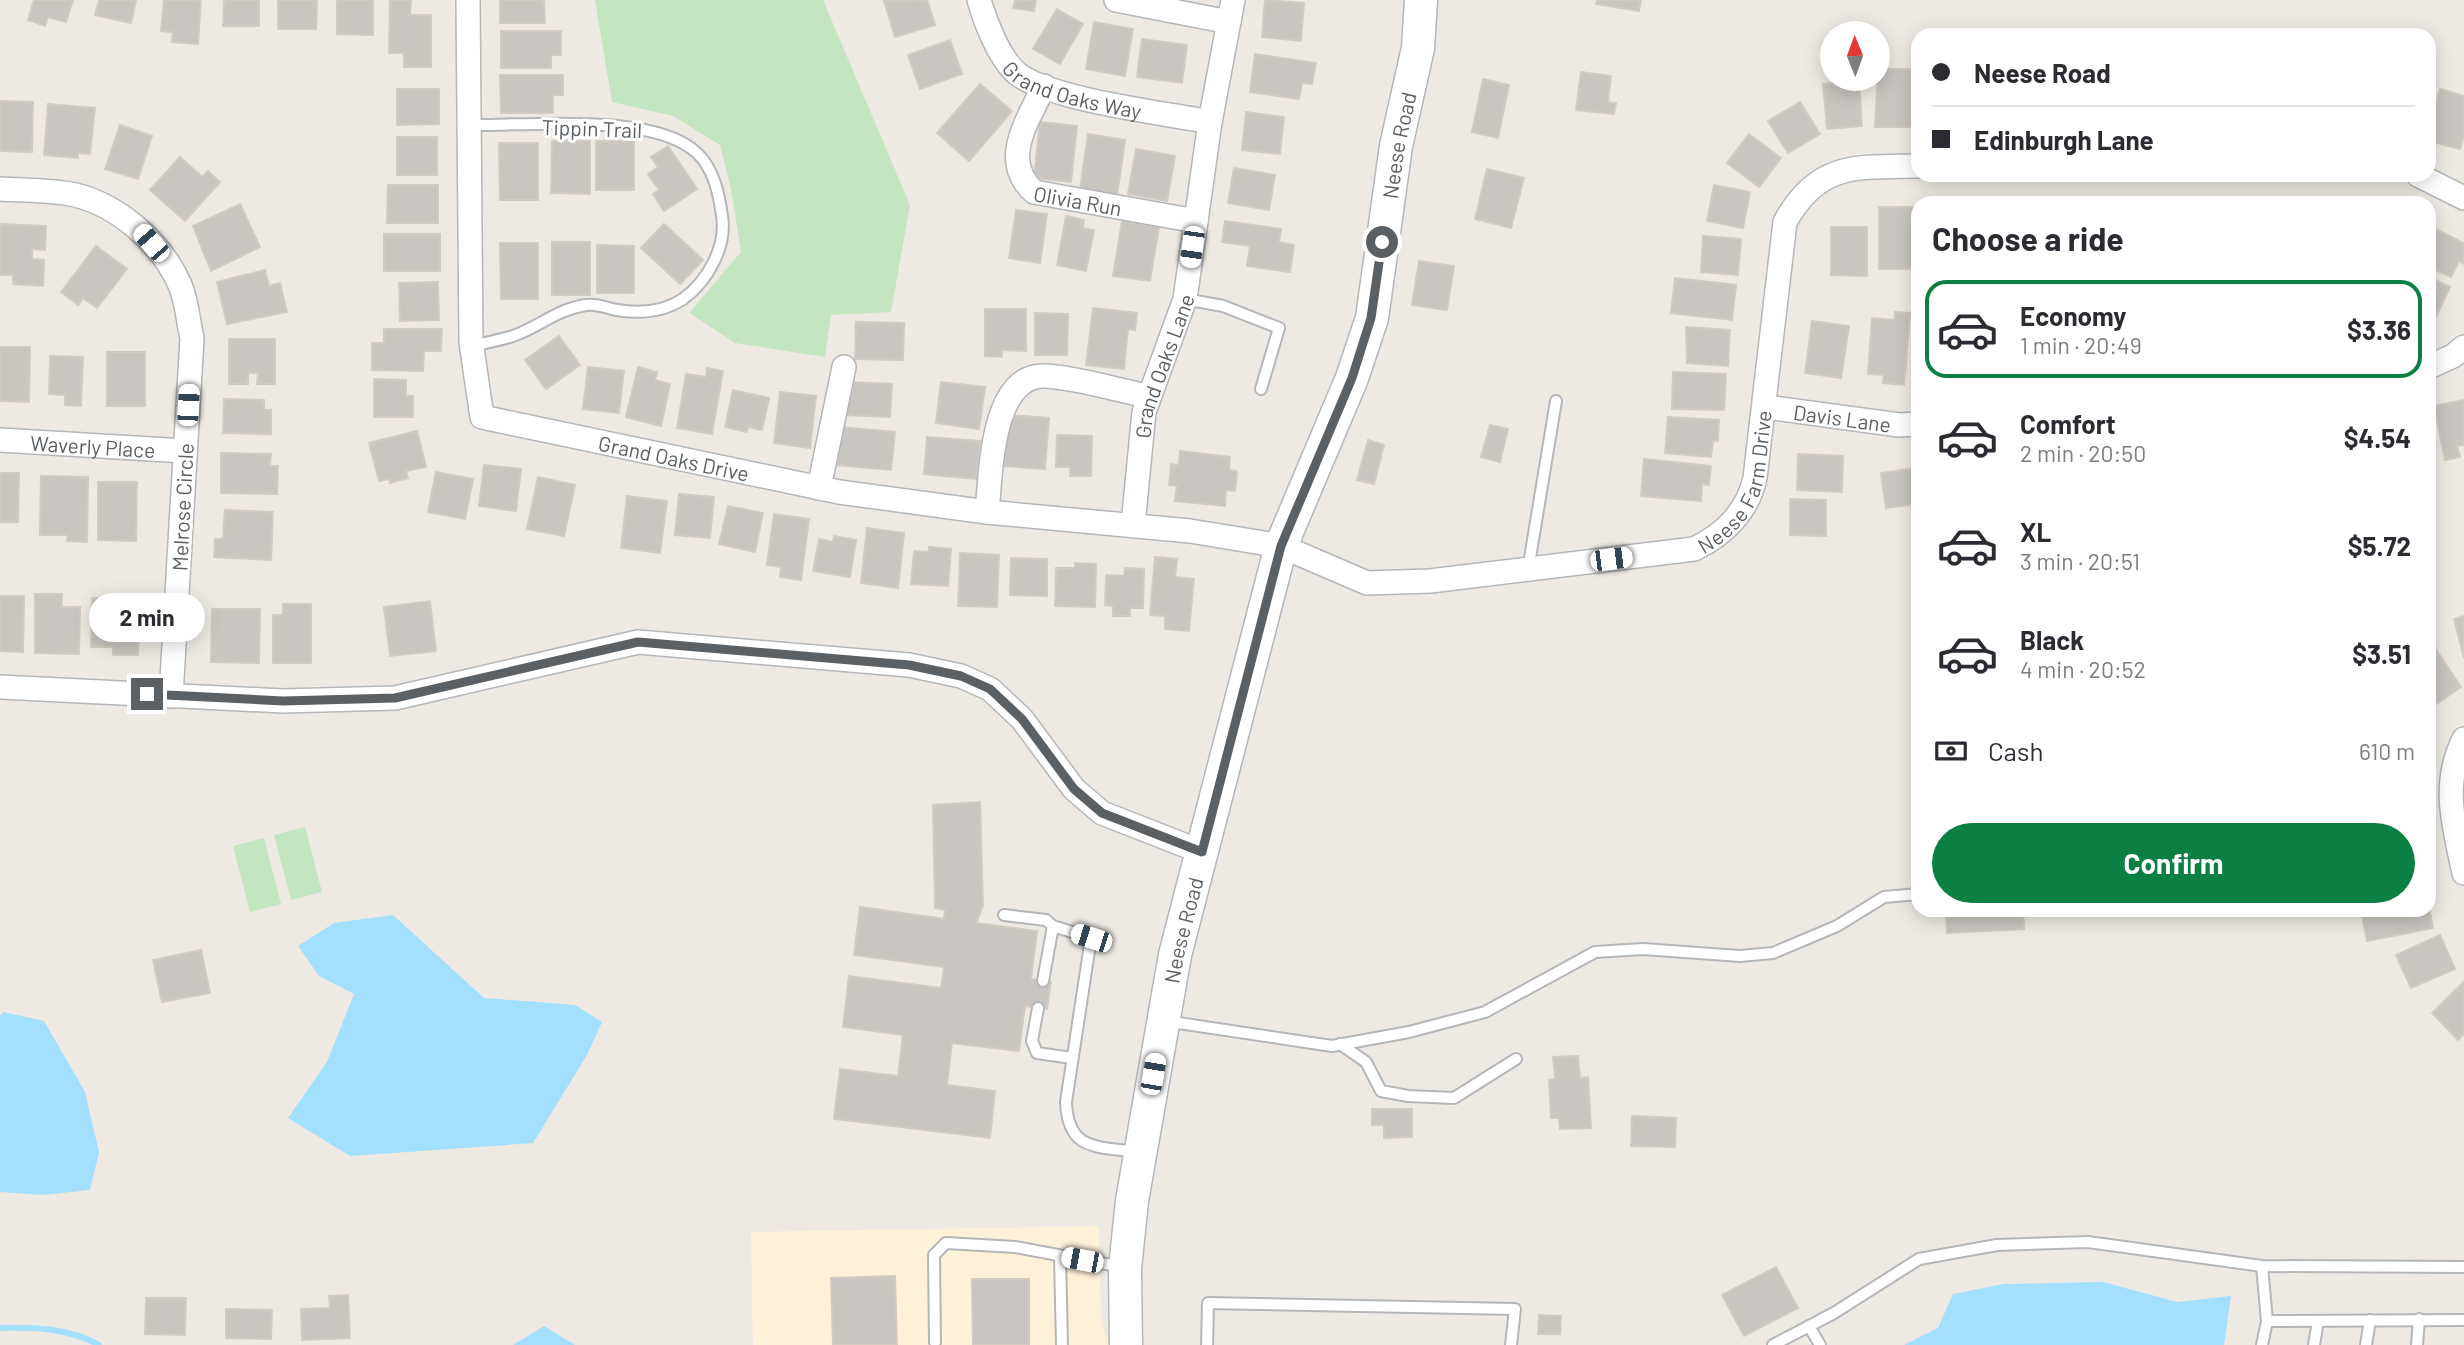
<!DOCTYPE html>
<html lang="en">
<head>
<meta charset="utf-8">
<style>
  body { margin:0; font-family:Barlow,sans-serif; background:#f2f2f3; color:#2b2b33; height:100vh; display:flex; flex-direction:column; font-size:26px; white-space:nowrap }
  * { box-sizing:border-box; margin:0 }
  p { font-size:23px; color:#7c7c81 }
  .icon { flex:none; width:38px; height:38px; fill:none; stroke:currentColor; stroke-width:2; stroke-linecap:round; stroke-linejoin:round }
  .map { position:relative; flex:1; overflow:hidden }
  .details { position:absolute; left:1911px; top:196px; width:525px; height:721px; display:flex; flex-direction:column; background:#fff; border-radius:21px; box-shadow:0 4px 18px #0003 }
  .details>* { flex:none }
  .guide { position:absolute; left:1911px; top:28px; width:525px; height:154px; border-radius:21px; box-shadow:0 4px 18px #0003; display:grid; align-content:center; height:154px; padding:0 21px; background:#fff }
  .needle { width:46px; rotate:359deg }
  .controls { position:absolute; left:1820px; top:21px; display:grid; gap:14px }
  .controls a { display:grid; place-items:center; width:70px; height:70px; border-radius:50%; background:#fff; box-shadow:0 4px 18px #0003; font-size:35px }
  .end { position:absolute; width:32px; height:32px; margin:-16px; border:9px solid #5b6064; background:#fff; box-shadow:0 0 0 4px #fff }
  .from { border-radius:50% }
  .bubble { position:absolute; height:49px; border-radius:24px; background:#fff; box-shadow:0 4px 18px #0003; font-size:23px; font-weight:700; line-height:49px; text-align:center }
  .car { position:absolute; width:21px; height:42px; margin:-21px -10px; border-radius:9px; box-shadow:0 0 5px 2px #0007; background:linear-gradient(#fff 24%,#345 0 40%,#fff 0 76%,#345 0 86%,#fff 0) }
  .guide b { display:flex; align-items:center; gap:24px; height:66px; font-size:26px }
  .guide b+b { border-top:2px solid #e1e1e2 }
  .guide i { width:18px; height:18px; background:#2b2b33 }
  ul { padding:0; list-style:none }
  li { display:flex; align-items:center; gap:21px; height:98px; margin:0 14px 10px; padding:0 7px; border:4px solid transparent; border-radius:21px }
  li div { flex:1 }
  li b { display:block; font-size:26px }
  li em { font-style:normal; font-weight:700 }
  li.current { border-color:#0b8043 }
  li>.icon { width:63px; height:63px; stroke-width:1.5 }
  h2 { padding:0 21px; font-size:32px; line-height:84px }
  .pay { display:flex; align-items:center; gap:18px; height:77px; padding:0 21px; font-size:26px }
  .pay p { margin-inline-start:auto }
  .cta { display:flex; gap:14px; margin-top:auto; padding:14px 21px }
  .cta a { flex:1; height:80px; border-radius:42px; background:#0b8043; color:#fff; font-size:28px; font-weight:700; line-height:80px; text-align:center }
  .map>svg:first-child { display:block }
  .commercial { fill:#fdf1d8 }
  .green { fill:#c3e5c0 }
  .water { fill:#a3dffe }
  .lines { fill:none; stroke-linecap:round; stroke-linejoin:round }
  .stream { stroke:#a3dffe; stroke-width:6 }
  .building { fill:#c9c5c0; stroke:#d2cbc1; stroke-width:2 }
  .lane-casing { stroke:#b4b6ba; stroke-width:14 }
  .street-casing { stroke:#b4b6ba; stroke-width:26 }
  .secondary-casing { stroke:#b2b7bb; stroke-width:35 }
  .lane { stroke:#fff; stroke-width:10 }
  .street { stroke:#fff; stroke-width:23 }
  .secondary { stroke:#fff; stroke-width:32 }
  .route { stroke:#5b6064; stroke-width:9 }
  .labels { text-anchor:middle; dominant-baseline:central; stroke-width:6; stroke-linejoin:round; paint-order:stroke }
  .street-label { font-size:21px; fill:#5b6064; stroke:#fff }
</style>
</head>
<body>
<div class="map">
<svg width="2464" height="1345" viewBox="0 0 2464 1345">
  <rect width="100%" height="100%" fill="#eeeae3"/>
  <polygon class="commercial" points="1099,1226 1101,1322 1109,1345 753,1345 751,1232"/>
  <g class="green">
    <polygon points="595,0 823,0 910,205 891,312 831,315 825,357 735,343 689,313 741,252 731,189 720,145 673,116 612,102"/>
    <polygon points="305,827 322,892 291,900 274,835"/>
    <polygon points="264,838 281,904 250,912 233,846"/>
  </g>
  <g class="water">
    <polygon points="393,915 484,998 575,1005 602,1022 587,1055 533,1143 350,1156 288,1118 327,1062 354,994 319,976 298,946 334,923"/>
    <polygon points="3,1012 44,1021 85,1092 99,1152 90,1190 43,1195 0,1192 0,1016"/>
    <polygon points="2103,1282 2177,1302 2231,1296 2224,1345 1904,1345 1938,1328 1953,1294 2004,1284"/>
    <polygon points="544,1326 575,1345 513,1345"/>
  </g>
  <g class="lines">
    <path class="stream" d="M0,1328C35,1327 68,1328 99,1345"/>
  </g>
  <g class="building">
    <polygon points="34,0 73,0 66,22 48,17 45,26 28,20"/>
    <polygon points="99,0 136,0 131,23 95,15"/>
    <polygon points="164,0 201,0 198,44 172,42 173,32 161,31"/>
    <polygon points="224,0 259,0 259,26 223,26"/>
    <polygon points="278,0 317,0 316,29 278,29"/>
    <polygon points="337,0 373,0 373,35 337,34"/>
    <polygon points="390,0 411,0 410,15 431,15 431,67 404,67 404,53 389,53"/>
    <polygon points="500,0 544,0 545,23 500,23"/>
    <polygon points="927,0 935,25 895,37 884,1"/>
    <polygon points="1015,0 1036,0 1034,11 1013,8"/>
    <polygon points="1265,0 1304,3 1301,41 1262,37"/>
    <polygon points="1597,0 1641,0 1639,11 1596,4"/>
    <polygon points="1057,9 1083,24 1060,64 1033,49"/>
    <polygon points="1094,22 1133,29 1125,76 1086,69"/>
    <polygon points="501,31 561,31 561,55 551,55 551,68 501,68"/>
    <polygon points="1142,39 1187,45 1182,83 1137,77"/>
    <polygon points="950,40 962,74 920,89 908,55"/>
    <polygon points="1255,54 1316,63 1312,84 1302,83 1299,99 1250,92"/>
    <polygon points="1878,69 1911,69 1911,127 1875,127"/>
    <polygon points="1581,72 1611,76 1608,102 1616,103 1614,114 1576,110"/>
    <polygon points="500,75 563,75 563,95 553,95 553,113 501,113"/>
    <polygon points="1483,79 1509,85 1498,138 1472,132"/>
    <polygon points="1859,81 1862,126 1827,129 1823,84"/>
    <polygon points="980,84 1012,111 969,161 937,133"/>
    <polygon points="397,89 439,89 439,124 397,125"/>
    <polygon points="2440,89 2464,96 2464,136 2460,149 2429,141 2429,128"/>
    <polygon points="0,101 33,102 32,152 0,151"/>
    <polygon points="1800,102 1820,134 1788,153 1768,121"/>
    <polygon points="48,104 95,108 90,154 78,153 78,158 44,155"/>
    <polygon points="1246,112 1284,117 1280,154 1242,150"/>
    <polygon points="1040,122 1077,126 1071,182 1034,178"/>
    <polygon points="120,125 152,136 138,179 105,169"/>
    <polygon points="1088,134 1125,140 1117,196 1080,190"/>
    <polygon points="1749,134 1781,158 1759,187 1727,163"/>
    <rect x="397" y="137" width="40" height="38"/>
    <polygon points="634,140 634,190 596,190 596,141"/>
    <polygon points="552,141 590,141 590,194 551,193"/>
    <polygon points="499,143 538,143 538,200 500,200"/>
    <polygon points="668,146 697,189 664,211 653,194 659,190 648,174 658,167 651,157"/>
    <polygon points="1136,149 1175,156 1167,201 1128,194"/>
    <polygon points="180,157 202,177 208,171 220,182 185,221 150,190"/>
    <polygon points="1234,168 1275,175 1269,210 1228,203"/>
    <polygon points="1487,169 1524,178 1511,228 1475,219"/>
    <polygon points="388,185 438,185 438,223 387,223"/>
    <polygon points="1714,185 1750,192 1743,228 1707,221"/>
    <polygon points="240,204 260,247 211,271 193,226"/>
    <polygon points="1879,207 1914,207 1915,269 1879,269"/>
    <polygon points="1016,210 1047,214 1040,263 1009,258"/>
    <polygon points="1066,216 1084,220 1083,228 1094,230 1086,271 1057,265"/>
    <polygon points="1122,221 1159,227 1150,281 1113,276"/>
    <polygon points="1225,221 1281,229 1279,242 1294,245 1290,272 1247,266 1250,246 1222,242"/>
    <polygon points="0,224 46,226 45,250 32,249 32,259 44,260 43,286 13,284 13,275 0,275"/>
    <polygon points="664,224 703,260 680,284 641,248"/>
    <polygon points="2429,226 2464,243 2464,264 2459,261 2451,277 2429,267"/>
    <polygon points="1831,227 1867,227 1867,276 1831,275"/>
    <rect x="384" y="234" width="56" height="37"/>
    <polygon points="1703,236 1741,239 1738,275 1701,272"/>
    <rect x="552" y="242" width="38" height="53"/>
    <polygon points="500,243 538,243 538,299 501,299"/>
    <polygon points="597,245 634,246 634,293 597,293"/>
    <polygon points="96,246 127,269 97,308 83,298 78,305 61,292"/>
    <polygon points="1419,261 1454,266 1447,310 1412,305"/>
    <polygon points="265,270 269,286 280,283 287,312 227,324 217,282"/>
    <polygon points="2429,277 2450,287 2435,319 2429,316"/>
    <polygon points="1675,278 1736,285 1732,320 1671,313"/>
    <polygon points="438,282 439,320 400,321 399,283"/>
    <polygon points="1093,308 1137,313 1135,330 1128,329 1124,369 1086,365"/>
    <polygon points="985,309 1026,309 1026,351 1002,350 1002,357 985,356"/>
    <polygon points="1895,312 1910,313 1904,385 1883,383 1884,375 1868,374 1872,318 1894,320"/>
    <polygon points="1035,313 1068,314 1067,355 1035,355"/>
    <polygon points="1812,321 1849,326 1841,378 1805,373"/>
    <polygon points="856,322 904,323 903,360 855,359"/>
    <polygon points="1686,327 1730,330 1728,366 1687,363"/>
    <polygon points="384,329 442,329 441,351 424,351 423,371 372,370 372,343 384,343"/>
    <polygon points="559,336 580,365 546,389 525,360"/>
    <polygon points="229,339 275,339 275,384 257,384 258,373 248,373 248,384 229,384"/>
    <polygon points="0,347 30,347 29,402 0,401"/>
    <rect x="107" y="352" width="38" height="54"/>
    <polygon points="50,356 83,357 81,406 65,405 65,395 49,394"/>
    <polygon points="588,367 624,371 619,413 583,409"/>
    <polygon points="638,367 657,372 655,380 670,384 661,426 626,417"/>
    <polygon points="707,368 723,371 712,434 677,428 686,374 706,377"/>
    <polygon points="1673,372 1726,374 1724,410 1672,409"/>
    <polygon points="374,379 406,380 406,396 413,396 413,417 374,417"/>
    <polygon points="847,382 892,384 890,417 846,415"/>
    <polygon points="941,382 985,387 979,429 936,423"/>
    <polygon points="733,390 769,398 762,430 748,427 747,432 725,427"/>
    <polygon points="780,392 816,396 810,448 774,443"/>
    <polygon points="224,399 264,400 264,410 271,410 271,434 223,433"/>
    <polygon points="2464,400 2464,445 2457,446 2460,457 2445,460 2434,406"/>
    <polygon points="1008,415 1049,418 1045,469 1004,466"/>
    <polygon points="1668,417 1719,420 1718,441 1713,441 1711,457 1665,453"/>
    <polygon points="1490,425 1508,429 1500,462 1481,457"/>
    <polygon points="840,427 895,432 891,470 837,465"/>
    <polygon points="417,431 426,467 406,471 408,478 390,483 389,479 379,481 369,443"/>
    <polygon points="1057,435 1092,436 1091,476 1070,476 1070,467 1056,467"/>
    <polygon points="927,437 980,441 976,479 924,474"/>
    <polygon points="1368,440 1384,445 1374,484 1357,480"/>
    <polygon points="1180,451 1230,457 1229,470 1237,471 1235,491 1226,490 1225,506 1175,501 1177,486 1169,485 1171,464 1179,465"/>
    <polygon points="221,453 271,454 270,466 278,466 277,494 221,493"/>
    <polygon points="1798,454 1843,456 1842,492 1797,490"/>
    <polygon points="1644,459 1711,466 1709,485 1702,484 1701,501 1641,496"/>
    <polygon points="484,465 521,469 516,511 479,506"/>
    <polygon points="1917,468 1918,504 1886,508 1881,473"/>
    <polygon points="436,472 473,479 465,519 428,512"/>
    <polygon points="0,473 19,473 18,522 0,522"/>
    <polygon points="41,476 88,477 87,542 67,541 68,535 40,535"/>
    <polygon points="538,477 575,485 564,536 527,529"/>
    <polygon points="98,482 137,482 136,541 98,540"/>
    <polygon points="679,494 714,497 710,538 675,535"/>
    <polygon points="627,496 667,501 660,553 621,548"/>
    <polygon points="1790,499 1826,500 1826,536 1790,535"/>
    <polygon points="728,506 763,513 755,552 719,544"/>
    <polygon points="225,510 273,512 271,560 214,557 215,539 223,539"/>
    <polygon points="774,514 809,519 801,580 780,577 781,567 767,565"/>
    <polygon points="867,528 904,533 898,588 861,583"/>
    <polygon points="834,536 856,540 850,577 813,571 819,539 833,542"/>
    <polygon points="929,547 951,549 948,586 911,584 914,551 929,552"/>
    <polygon points="960,553 999,555 997,607 958,606"/>
    <polygon points="1155,557 1177,559 1175,577 1194,579 1189,631 1165,629 1165,616 1150,615"/>
    <polygon points="1011,558 1047,559 1047,596 1010,595"/>
    <polygon points="1075,563 1096,564 1095,607 1055,606 1056,568 1075,568"/>
    <polygon points="1125,568 1144,569 1143,608 1130,608 1130,616 1113,616 1113,606 1105,605 1106,575 1124,576"/>
    <polygon points="35,594 62,594 62,607 80,607 79,654 35,653"/>
    <polygon points="0,596 24,596 23,652 0,651"/>
    <polygon points="92,598 140,599 138,655 113,655 113,647 91,647"/>
    <polygon points="430,601 436,651 390,656 384,607"/>
    <polygon points="283,604 311,604 311,663 273,663 273,615 283,615"/>
    <polygon points="212,609 260,609 259,663 211,662"/>
    <polygon points="2464,616 2464,658 2454,619"/>
    <polygon points="2429,639 2461,687 2432,707 2429,702"/>
    <polygon points="1918,730 1918,772 1913,731"/>
    <polygon points="980,802 983,906 976,923 1037,931 1031,979 1051,982 1047,1009 1025,1006 1019,1051 952,1043 947,1085 995,1091 990,1138 834,1119 840,1069 898,1076 903,1035 843,1027 849,976 941,988 944,967 854,955 860,907 944,919 945,910 935,908 933,805"/>
    <polygon points="2429,907 2433,928 2367,941 2361,910 2429,910"/>
    <polygon points="1946,910 2023,910 2024,929 1947,933"/>
    <polygon points="2440,935 2455,969 2411,988 2396,955"/>
    <polygon points="201,950 210,993 162,1002 153,960"/>
    <polygon points="2464,982 2464,1034 2458,1040 2432,1013"/>
    <polygon points="1578,1056 1580,1078 1588,1077 1591,1128 1560,1129 1559,1118 1551,1118 1549,1080 1555,1079 1553,1057"/>
    <polygon points="1372,1109 1412,1109 1412,1137 1384,1138 1384,1125 1372,1125"/>
    <polygon points="1632,1116 1676,1118 1675,1147 1631,1146"/>
    <polygon points="1776,1267 1798,1308 1744,1336 1722,1295"/>
    <polygon points="895,1276 897,1345 833,1345 831,1278"/>
    <polygon points="972,1279 1029,1279 1029,1345 973,1345"/>
    <polygon points="348,1295 350,1338 302,1340 301,1309 330,1308 329,1296"/>
    <polygon points="146,1298 186,1298 185,1335 145,1334"/>
    <polygon points="226,1309 272,1310 271,1339 226,1338"/>
    <polygon points="1539,1315 1561,1316 1560,1334 1538,1334"/>
  </g>
  <g class="lines">
    <defs>
      <g id="lane">
        <path d="M469,125C528,126 654,112 697,153C714,169 719,194 722,216C727,246 708,281 683,299C663,312 640,314 617,310C606,308 597,303 586,305C557,309 539,327 513,336C500,340 485,343 472,346"/>
        <polyline points="1185,299 1223,306 1279,328 1261,389"/>
        <polyline points="1528,570 1556,401"/>
        <path d="M1004,915L1046,920L1053,926L1091,938L1066,1102C1068,1151 1096,1146 1136,1152"/>
        <polyline points="1043,981 1053,926"/>
        <polyline points="1038,1008 1032,1041 1037,1053 1072,1058"/>
        <polyline points="1165,1021 1332,1046 1409,1032 1485,1012 1595,952 1643,949 1740,956 1773,953 1837,926 1884,897 1918,894"/>
        <polyline points="1340,1044 1366,1062 1381,1091 1408,1096 1454,1098 1516,1059"/>
        <polyline points="1060,1256 1062,1345"/>
        <polyline points="2267,1321 2464,1320"/>
        <polyline points="1809,1326 1820,1345"/>
        <polyline points="935,1342 934,1255 946,1243 1015,1247 1122,1267"/>
        <polyline points="1207,1345 1208,1303 1515,1309 1511,1345"/>
        <polyline points="1773,1345 1834,1313 1919,1259 1997,1245 2088,1242 2262,1266 2464,1267"/>
        <polyline points="2262,1345 2267,1321 2262,1266"/>
        <polyline points="2314,1345 2318,1321"/>
        <polyline points="2366,1345 2370,1320"/>
        <polyline points="2417,1345 2419,1319"/>
      </g>
      <g id="street">
        <path id="s1" d="M468,0L471,342L482,417L839,492L987,512L1190,531L1281,546L1367,583L1430,581L1694,549C1724,535 1748,511 1755,478L1785,222C1818,162 1856,167 1918,166"/>
        <path id="s2" d="M979,0C985,21 1000,61 1019,75C1054,100 1163,113 1210,122"/>
        <polyline points="1116,0 1229,22"/>
        <path id="s3" d="M1044,86C1028,121 999,160 1034,192L1196,221"/>
        <polyline points="2418,175 2464,198"/>
        <path d="M0,189C21,190 44,190 65,193C113,200 161,241 180,285C187,301 188,321 192,338L171,696"/>
        <polyline points="2429,367 2453,356 2464,347"/>
        <path id="s4" d="M1766,407L1899,425L1918,424"/>
        <path id="s5" d="M0,440L185,451"/>
        <polyline points="819,488 844,367"/>
        <path d="M987,512C991,473 991,373 1046,376C1080,378 1115,390 1148,396"/>
        <path id="s6" d="M1133,525L1144,412L1185,299L1210,122L1233,0"/>
        <polyline points="0,687 283,701 395,698 638,642 909,665 961,676 990,689 1022,719 1074,789 1102,813 1202,852"/>
        <path d="M2464,739C2441,784 2454,826 2464,873"/>
      </g>
      <g id="secondary">
        <path id="s7" d="M1126,1345L1125,1268L1132,1201L1175,955L1281,546L1352,378L1372,318L1396,146L1418,48L1421,0"/>
      </g>
    </defs>
    <use href="#lane" class="lane-casing"/>
    <use href="#street" class="street-casing"/>
    <use href="#secondary" class="secondary-casing"/>
    <use href="#lane" class="lane"/>
    <use href="#street" class="street"/>
    <use href="#secondary" class="secondary"/>
  </g>
  <g class="lines">
    <polyline class="route" points="147,694 283,701 395,698 638,642 909,665 961,676 990,689 1022,719 1074,789 1102,813 1202,852 1281,546 1352,378 1371,318 1382,242"/>
  </g>
  <g class="labels">
    <g class="street-label">
      <text stroke="none"><textPath href="#s2" startOffset="142">Grand Oaks Way</textPath></text>
      <text transform="translate(592 128) rotate(2)">Tippin Trail</text>
      <text stroke="none"><textPath href="#s7" startOffset="1237">Neese Road</textPath></text>
      <text stroke="none"><textPath href="#s3" startOffset="161">Olivia Run</textPath></text>
      <text stroke="none"><textPath href="#s6" startOffset="163">Grand Oaks Lane</textPath></text>
      <text stroke="none"><textPath href="#s4" startOffset="77">Davis Lane</textPath></text>
      <text stroke="none"><textPath href="#s5" startOffset="93">Waverly Place</textPath></text>
      <text stroke="none"><textPath href="#s1" startOffset="614">Grand Oaks Drive</textPath></text>
      <text stroke="none"><textPath href="#s1" startOffset="1736">Neese Farm Drive</textPath></text>
      <text transform="translate(182 507) rotate(-87)">Melrose Circle</text>
      <text stroke="none"><textPath href="#s7" startOffset="420">Neese Road</textPath></text>
    </g>
  </g>
</svg>
<div class="controls">
<a><svg class="needle" viewBox="-14 -14 28 28"><path d="M0-13l5 13h-10z" fill="#e53935"/><path d="M0 13l5-13h-10z" fill="#7c7c81"/></svg></a>
</div>
<i class="end from" style="left:1382px;top:242px"></i>
<i class="end" style="left:147px;top:694px"></i>
<div class="bubble" style="left:89px;top:593px;width:116px">2 min</div>
<i class="car" style="left:151px;top:243px;rotate:319deg"></i>
<i class="car" style="left:1192px;top:247px;rotate:188deg"></i>
<i class="car" style="left:188px;top:405px;rotate:3deg"></i>
<i class="car" style="left:1611px;top:559px;rotate:83deg"></i>
<i class="car" style="left:1091px;top:938px;rotate:288deg"></i>
<i class="car" style="left:1153px;top:1074px;rotate:10deg"></i>
<i class="car" style="left:1082px;top:1260px;rotate:281deg"></i>
<div class="guide">
<b><i class="from"></i>Neese Road</b>
<b><i></i>Edinburgh Lane</b>
</div>
<section class="details">
<h2>Choose a ride</h2>
<ul>
<li class="current"><svg class="icon" aria-label="car" viewBox="0 0 24 24"><path d="M5 17H2v-5l4-1 3-4h7l3 4 3 1v5h-3M9 17h6M6 11h13"/><circle cx="7" cy="17" r="2"/><circle cx="17" cy="17" r="2"/></svg><div><b>Economy</b><p>1 min · 20:49</p></div><em>$3.36</em></li>
<li><svg class="icon" aria-label="car" viewBox="0 0 24 24"><path d="M5 17H2v-5l4-1 3-4h7l3 4 3 1v5h-3M9 17h6M6 11h13"/><circle cx="7" cy="17" r="2"/><circle cx="17" cy="17" r="2"/></svg><div><b>Comfort</b><p>2 min · 20:50</p></div><em>$4.54</em></li>
<li><svg class="icon" aria-label="car" viewBox="0 0 24 24"><path d="M5 17H2v-5l4-1 3-4h7l3 4 3 1v5h-3M9 17h6M6 11h13"/><circle cx="7" cy="17" r="2"/><circle cx="17" cy="17" r="2"/></svg><div><b>XL</b><p>3 min · 20:51</p></div><em>$5.72</em></li>
<li><svg class="icon" aria-label="car" viewBox="0 0 24 24"><path d="M5 17H2v-5l4-1 3-4h7l3 4 3 1v5h-3M9 17h6M6 11h13"/><circle cx="7" cy="17" r="2"/><circle cx="17" cy="17" r="2"/></svg><div><b>Black</b><p>4 min · 20:52</p></div><em>$3.51</em></li>
</ul>
<div class="pay"><svg class="icon" aria-label="cash" viewBox="0 0 24 24"><path d="M3 7h18v10H3z"/><circle cx="12" cy="12" r="2"/></svg>Cash<p>610 m</p></div>
<div class="cta"><a>Confirm</a></div>
</section>
</div>
</body>
</html>
